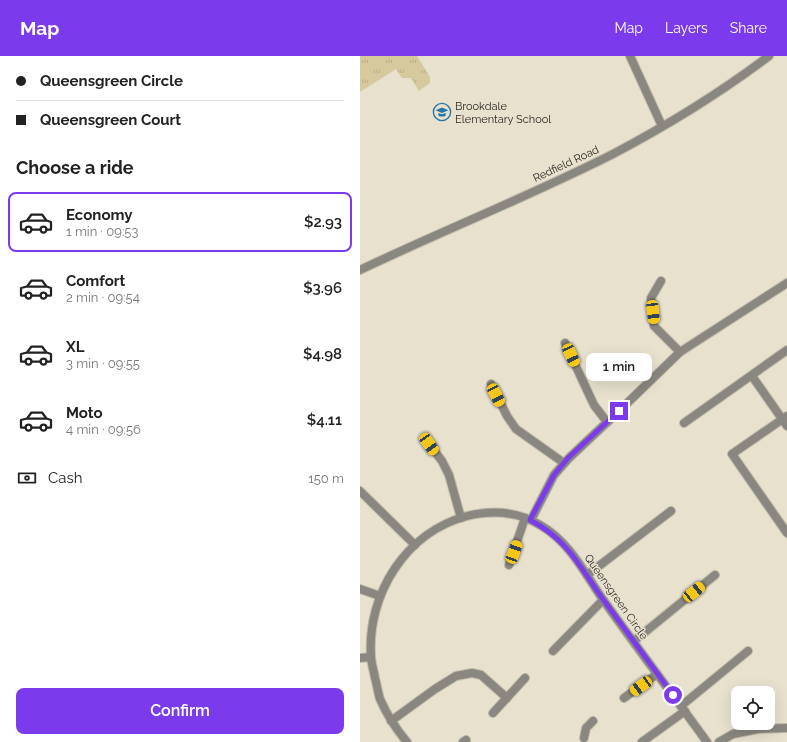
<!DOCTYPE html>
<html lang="en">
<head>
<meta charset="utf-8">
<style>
  body { margin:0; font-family:Raleway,sans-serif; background:#f6f6f6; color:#222; height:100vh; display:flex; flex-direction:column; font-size:15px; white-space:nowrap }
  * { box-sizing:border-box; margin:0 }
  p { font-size:13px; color:#767676 }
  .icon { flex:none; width:22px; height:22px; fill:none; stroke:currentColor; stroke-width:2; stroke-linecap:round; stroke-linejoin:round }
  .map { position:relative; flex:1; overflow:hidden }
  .details { display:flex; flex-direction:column; background:#fff; width:360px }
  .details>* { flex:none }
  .guide { display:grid; align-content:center; height:88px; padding:0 16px; background:#fff }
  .fabs { position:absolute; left:371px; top:630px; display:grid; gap:8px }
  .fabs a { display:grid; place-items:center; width:44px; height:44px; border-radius:8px; background:#fff; box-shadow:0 4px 16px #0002; font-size:20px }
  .end { position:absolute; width:18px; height:18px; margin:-9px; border:5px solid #7c3aed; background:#fff; box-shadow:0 0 0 2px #fff }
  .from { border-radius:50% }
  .bubble { position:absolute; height:28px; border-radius:8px; background:#fff; box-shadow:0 4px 16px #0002; font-size:13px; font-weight:600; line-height:28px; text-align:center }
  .car { position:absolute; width:12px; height:24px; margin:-12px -6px; border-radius:5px; box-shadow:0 0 3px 1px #0007; background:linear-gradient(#f5c518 24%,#345 0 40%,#f5c518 0 76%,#345 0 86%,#f5c518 0) }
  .guide b { display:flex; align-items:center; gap:14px; height:38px; font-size:15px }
  .guide b+b { border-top:1px solid #e0e0e0 }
  .guide i { width:10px; height:10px; background:#222 }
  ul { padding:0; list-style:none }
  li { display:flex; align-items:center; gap:12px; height:60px; margin:0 8px 6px; padding:0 8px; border:2px solid transparent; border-radius:8px }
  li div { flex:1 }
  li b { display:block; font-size:15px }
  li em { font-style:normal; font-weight:600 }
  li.current { border-color:#7c3aed }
  li>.icon { width:36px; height:36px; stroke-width:1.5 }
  h2 { padding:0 16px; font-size:18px; line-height:48px }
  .pay { display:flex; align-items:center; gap:10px; height:44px; padding:0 16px; font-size:15px }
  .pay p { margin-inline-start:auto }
  .button { display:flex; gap:8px; margin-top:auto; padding:8px 16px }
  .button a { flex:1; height:46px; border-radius:8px; background:#7c3aed; color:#fff; font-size:16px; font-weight:600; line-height:46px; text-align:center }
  header { display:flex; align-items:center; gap:24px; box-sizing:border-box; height:56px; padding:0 20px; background:#7c3aed; color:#fff }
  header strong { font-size:19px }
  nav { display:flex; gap:22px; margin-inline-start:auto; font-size:14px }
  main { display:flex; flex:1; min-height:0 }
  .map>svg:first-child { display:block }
  .park { fill:url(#park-tufts) }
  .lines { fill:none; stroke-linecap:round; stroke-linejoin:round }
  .lane-casing { stroke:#c2bcac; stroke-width:10 }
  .street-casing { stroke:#c2bcac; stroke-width:10 }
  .lane { stroke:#8a8780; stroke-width:8 }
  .street { stroke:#8a8780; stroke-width:8 }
  .route { stroke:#7c3aed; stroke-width:5 }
  .labels { text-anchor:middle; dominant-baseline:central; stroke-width:3; stroke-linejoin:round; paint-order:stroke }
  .poi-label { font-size:11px; fill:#2c2922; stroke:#e7e1ce; text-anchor:start }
  .street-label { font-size:11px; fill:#2c2922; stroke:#e7e1ce }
</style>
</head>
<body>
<header>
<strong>Map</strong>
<nav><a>Map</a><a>Layers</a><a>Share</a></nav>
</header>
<main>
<section class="details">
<div class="guide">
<b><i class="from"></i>Queensgreen Circle</b>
<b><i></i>Queensgreen Court</b>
</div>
<h2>Choose a ride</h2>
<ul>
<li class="current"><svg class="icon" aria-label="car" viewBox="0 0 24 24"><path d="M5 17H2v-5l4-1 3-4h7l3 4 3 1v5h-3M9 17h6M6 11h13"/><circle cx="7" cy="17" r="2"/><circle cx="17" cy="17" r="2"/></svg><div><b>Economy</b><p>1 min · 09:53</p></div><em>$2.93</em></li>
<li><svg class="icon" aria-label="car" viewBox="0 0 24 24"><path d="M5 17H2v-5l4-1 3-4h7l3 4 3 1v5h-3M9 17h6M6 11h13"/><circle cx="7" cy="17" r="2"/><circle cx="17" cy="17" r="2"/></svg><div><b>Comfort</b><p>2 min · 09:54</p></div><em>$3.96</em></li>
<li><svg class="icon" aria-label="car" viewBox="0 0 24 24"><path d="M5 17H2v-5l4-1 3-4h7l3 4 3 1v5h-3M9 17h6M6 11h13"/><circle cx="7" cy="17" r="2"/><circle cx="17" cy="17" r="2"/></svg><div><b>XL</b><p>3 min · 09:55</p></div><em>$4.98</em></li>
<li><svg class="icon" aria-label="car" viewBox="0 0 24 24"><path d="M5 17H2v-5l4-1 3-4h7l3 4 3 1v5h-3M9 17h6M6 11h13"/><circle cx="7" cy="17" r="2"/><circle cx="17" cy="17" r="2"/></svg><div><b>Moto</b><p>4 min · 09:56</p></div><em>$4.11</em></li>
</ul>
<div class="pay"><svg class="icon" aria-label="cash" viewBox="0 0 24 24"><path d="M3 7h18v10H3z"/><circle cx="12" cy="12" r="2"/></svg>Cash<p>150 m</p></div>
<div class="button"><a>Confirm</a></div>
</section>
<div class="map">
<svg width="427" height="686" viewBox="0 0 427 686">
  <defs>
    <pattern id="park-tufts" width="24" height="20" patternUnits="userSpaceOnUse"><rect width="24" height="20" fill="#d7c99e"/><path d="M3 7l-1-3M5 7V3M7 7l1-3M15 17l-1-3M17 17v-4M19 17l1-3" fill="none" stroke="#b9ad88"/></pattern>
  </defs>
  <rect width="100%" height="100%" fill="#e7e1ce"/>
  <polygon class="park" points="0,0 57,0 70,21 70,27 59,35 51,22 42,22 36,13 0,36"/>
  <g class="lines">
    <defs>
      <g id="lane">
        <polyline points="301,225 291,242 294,270 320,296"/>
        <polyline points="205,287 234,349 247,366"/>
        <polyline points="392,320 427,370"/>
        <polyline points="131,328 147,360 156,373 204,407"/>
        <polyline points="259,355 320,296 427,227"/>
        <polyline points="427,360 372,398 427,477"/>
        <polyline points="324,367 427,294"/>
        <polyline points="69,388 82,405 89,419 101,462"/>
        <polyline points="0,435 55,489"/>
        <polyline points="149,509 165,462"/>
        <polyline points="227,519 311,455"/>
        <polyline points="0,533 20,540"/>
        <polyline points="274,585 355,519"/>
        <polyline points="193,595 243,544"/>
        <polyline points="0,602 11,601"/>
        <polyline points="264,642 297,618"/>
        <polyline points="321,650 388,595"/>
        <polyline points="133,657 165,622"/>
        <polyline points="31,665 75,633 96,620 112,617 121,619 147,642"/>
        <polyline points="224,682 226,672 233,665"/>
        <polyline points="103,686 106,684"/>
        <polyline points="282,686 325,655"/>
        <polyline points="359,686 373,678 398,673 427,672"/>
      </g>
      <g id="street">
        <polyline points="270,0 302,70"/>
        <path d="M0,214C84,174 170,140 253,98C308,69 360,37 409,0"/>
        <polyline points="171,464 194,419 209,402 259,355"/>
        <path d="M47,686C36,673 27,659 20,643C18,637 17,629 15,622C14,615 11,607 11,600C7,538 46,476 107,460C132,454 157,455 180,469C210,486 225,518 244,545C278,593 313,639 347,686"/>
      </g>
    </defs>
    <use href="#lane" class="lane-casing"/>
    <use href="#street" class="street-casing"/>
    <use href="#lane" class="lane"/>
    <use href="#street" class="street"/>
  </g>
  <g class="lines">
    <path class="route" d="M259,355L208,402L194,419L170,464C210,485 220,512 245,546C268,577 290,608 313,639"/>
  </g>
  <defs>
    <symbol id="school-ring" viewBox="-11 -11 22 22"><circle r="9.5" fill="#e7e1ce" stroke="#2876a8" stroke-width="1.5"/><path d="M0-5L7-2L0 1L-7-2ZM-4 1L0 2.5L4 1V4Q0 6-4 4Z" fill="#2876a8"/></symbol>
  </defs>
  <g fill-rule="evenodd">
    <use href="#school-ring" x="72" y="46" width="20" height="20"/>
  </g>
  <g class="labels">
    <g class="poi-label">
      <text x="95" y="50">Brookdale<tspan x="95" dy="13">Elementary School</tspan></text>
    </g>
    <g class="street-label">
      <text transform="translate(206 108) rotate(-25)">Redfield Road</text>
      <text transform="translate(256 541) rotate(55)">Queensgreen Circle</text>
    </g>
  </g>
</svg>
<div class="fabs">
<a><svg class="icon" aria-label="locate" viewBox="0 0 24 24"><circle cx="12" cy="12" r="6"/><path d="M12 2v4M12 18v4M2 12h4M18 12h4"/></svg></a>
</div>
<i class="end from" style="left:313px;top:639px"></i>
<i class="end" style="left:259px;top:355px"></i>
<div class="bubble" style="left:226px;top:297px;width:66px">1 min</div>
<i class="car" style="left:293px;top:256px;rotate:173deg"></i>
<i class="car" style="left:211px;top:299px;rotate:155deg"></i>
<i class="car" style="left:136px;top:339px;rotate:153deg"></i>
<i class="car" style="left:69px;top:388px;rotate:145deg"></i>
<i class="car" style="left:154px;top:496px;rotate:20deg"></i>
<i class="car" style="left:334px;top:536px;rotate:51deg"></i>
<i class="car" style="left:281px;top:630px;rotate:234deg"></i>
</div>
</main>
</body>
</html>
